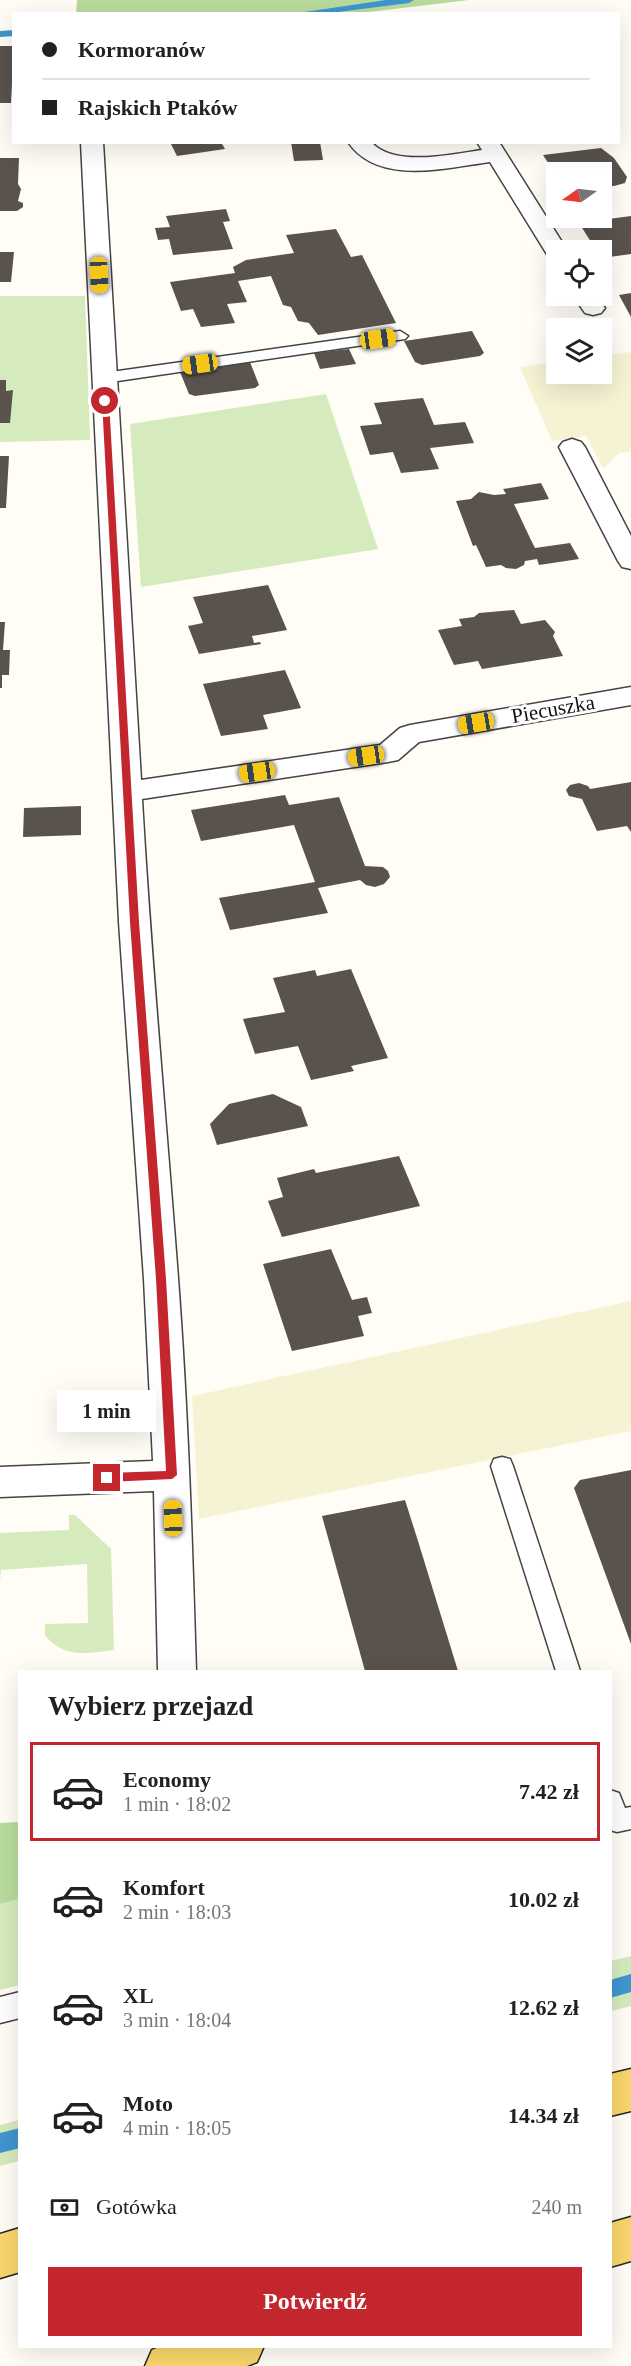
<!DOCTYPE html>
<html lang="pl">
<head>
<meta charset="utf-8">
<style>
  body { margin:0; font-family:"Times New Roman",serif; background:#f6f6f6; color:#202124; height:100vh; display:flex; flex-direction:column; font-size:22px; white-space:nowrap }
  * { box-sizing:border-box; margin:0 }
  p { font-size:20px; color:#757577 }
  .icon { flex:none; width:33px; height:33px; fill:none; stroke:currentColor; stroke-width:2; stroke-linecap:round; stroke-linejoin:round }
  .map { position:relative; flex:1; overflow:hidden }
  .sheet { position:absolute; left:18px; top:1670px; width:594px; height:678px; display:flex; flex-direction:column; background:#fff; border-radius:0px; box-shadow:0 6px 24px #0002 }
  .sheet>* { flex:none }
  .hud { position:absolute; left:12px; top:12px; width:608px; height:132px; border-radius:0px; box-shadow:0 6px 24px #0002; display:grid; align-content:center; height:132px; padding:0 30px; background:#fff }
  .needle { width:39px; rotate:256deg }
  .controls { position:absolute; left:546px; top:162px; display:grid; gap:12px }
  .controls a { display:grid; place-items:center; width:66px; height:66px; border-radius:0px; background:#fff; box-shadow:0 6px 24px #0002; font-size:30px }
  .end { position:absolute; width:27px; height:27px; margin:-14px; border:8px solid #c4262e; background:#fff; box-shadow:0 0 0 3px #fff }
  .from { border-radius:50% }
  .bubble { position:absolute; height:42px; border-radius:0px; background:#fff; box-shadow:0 6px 24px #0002; font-size:20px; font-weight:700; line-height:42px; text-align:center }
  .car { position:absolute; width:18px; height:36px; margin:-18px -9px; border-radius:8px; box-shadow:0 0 4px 2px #0007; background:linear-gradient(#f5c518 24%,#345 0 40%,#f5c518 0 76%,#345 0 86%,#f5c518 0) }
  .hud b { display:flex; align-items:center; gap:21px; height:57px; font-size:22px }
  .hud b+b { border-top:2px solid #e0e0e0 }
  .hud i { width:15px; height:15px; background:#202124 }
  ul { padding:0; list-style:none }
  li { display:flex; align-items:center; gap:18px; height:99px; margin:0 12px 9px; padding:0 18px; border:3px solid transparent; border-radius:0px }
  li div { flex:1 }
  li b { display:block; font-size:22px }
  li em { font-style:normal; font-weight:700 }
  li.on { border-color:#c4262e }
  li>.icon { width:54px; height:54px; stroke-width:1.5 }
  h2 { padding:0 30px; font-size:27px; line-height:72px }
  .pay { display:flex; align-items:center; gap:15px; height:66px; padding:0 30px; font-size:22px }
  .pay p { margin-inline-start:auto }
  .action { display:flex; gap:12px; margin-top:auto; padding:12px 30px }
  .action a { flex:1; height:69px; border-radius:0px; background:#c4262e; color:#fff; font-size:24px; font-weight:700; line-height:69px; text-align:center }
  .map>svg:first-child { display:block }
  .farmland { fill:#f6f3d4 }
  .green { fill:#d5ebbd }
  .forest { fill:#b9dc9c }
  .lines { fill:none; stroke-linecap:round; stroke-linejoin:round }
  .stream { fill:#3f96cf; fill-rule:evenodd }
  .building { fill:#5a524d }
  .lane-casing { stroke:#444; stroke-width:3 }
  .street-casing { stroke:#444; stroke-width:3 }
  .primary-casing { stroke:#222; stroke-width:3 }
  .lane { fill:#fff; fill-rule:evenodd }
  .street { fill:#fff; fill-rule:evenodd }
  .primary { fill:#f9d66b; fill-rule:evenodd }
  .route { fill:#c4262e }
  .labels { text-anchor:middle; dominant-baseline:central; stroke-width:6; stroke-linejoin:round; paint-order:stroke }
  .street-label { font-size:21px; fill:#111; stroke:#fff }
</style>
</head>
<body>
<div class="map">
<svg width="631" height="2366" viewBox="0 0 631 2366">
  <rect width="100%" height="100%" fill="#fffdf5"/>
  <g class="farmland">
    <polygon points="631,352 631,451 619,453 603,469 586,436 552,441 520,367 556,362 556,374 602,374 602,356"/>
    <polygon points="631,1301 631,1431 199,1519 192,1396"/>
  </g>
  <g class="green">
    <polygon points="0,296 85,296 90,440 0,442"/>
    <polygon points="326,394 378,549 141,587 130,424"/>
    <path d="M69,1515H75L111,1549L114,1650C88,1653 63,1659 45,1635V1624L88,1623L87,1564L1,1570L0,1581V1533L69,1530Z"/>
    <polygon points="19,1899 19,1985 0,1990 0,1904"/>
    <polygon points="631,1956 631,2006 611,2011 611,1961"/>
    <polygon points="19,2120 19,2161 0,2166 0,2125"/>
  </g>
  <g class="forest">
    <polygon points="77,0 469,0 352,14 76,13"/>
    <polygon points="19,1822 19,1899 0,1904 0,1823"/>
  </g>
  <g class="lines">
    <g class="stream">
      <polygon points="386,0 414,0 409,3 322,14 291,14"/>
      <polygon points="14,30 14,36 0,37 0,31"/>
      <polygon points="631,1974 631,1992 610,1998 610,1980"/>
      <polygon points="20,2128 20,2148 0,2153 0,2133"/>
    </g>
  </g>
  <g class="building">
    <polygon points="0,46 14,46 11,103 0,103"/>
    <polygon points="170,142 221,142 225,149 177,156"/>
    <polygon points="291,142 320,142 323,160 294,161"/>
    <polygon points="601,148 614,158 627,177 625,183 614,186 602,186 602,172 556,172 556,175 543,155"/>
    <polygon points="0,158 19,158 18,184 21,189 18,201 23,203 23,207 17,211 0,211"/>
    <polygon points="226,209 230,221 223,222 233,249 173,255 169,239 158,240 155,228 170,227 166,216"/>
    <polygon points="631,216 631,254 602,258 598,241 591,242 579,223"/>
    <polygon points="336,229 351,257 362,255 396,323 318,335 309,323 298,321 291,307 283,305 271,276 238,281 247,302 227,304 235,323 201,327 193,309 181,311 170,282 235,273 233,267 246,260 294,253 286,235"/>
    <polygon points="0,252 14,252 11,282 0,282"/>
    <polygon points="631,293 631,317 619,295"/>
    <polygon points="472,331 484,353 480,356 422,365 415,362 404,341"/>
    <polygon points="349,349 356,364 320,369 314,353"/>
    <polygon points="250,362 259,385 255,388 195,396 189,394 180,372"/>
    <polygon points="0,380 6,380 6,391 13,390 10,423 0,423"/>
    <polygon points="423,398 434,425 465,422 474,443 430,448 439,469 401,473 393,452 370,455 360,426 382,424 374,403"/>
    <polygon points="0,456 9,456 6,508 0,508"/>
    <polygon points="541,483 549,499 514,504 530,538 535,548 570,543 579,559 539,565 537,559 525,561 524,565 516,569 506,568 501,565 486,567 476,545 473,546 456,501 471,499 479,492 494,495 506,494 503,489"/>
    <polygon points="268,585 287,630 252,636 254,643 260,642 261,644 199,654 188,626 203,623 193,597"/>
    <polygon points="514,610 521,624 545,620 555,632 553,636 563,656 482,669 478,661 454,665 438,630 462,626 459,619 474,617 479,613"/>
    <polygon points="0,622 5,622 3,650 10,650 9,675 2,675 2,688 0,688"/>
    <polygon points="285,670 301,708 263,715 268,729 221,736 203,684"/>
    <polygon points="631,782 631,832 627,826 597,831 582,799 569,796 566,790 570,785 579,783 588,786 590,789"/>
    <polygon points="285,795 289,805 339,797 365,866 383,867 388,871 390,877 384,884 375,887 366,885 360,880 318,888 328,913 230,930 219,898 315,882 294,825 201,841 191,810"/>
    <polygon points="81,806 81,835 23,837 24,808"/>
    <polygon points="351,969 388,1058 351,1066 354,1071 311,1080 298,1046 255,1054 243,1019 285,1012 273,978 315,970 317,976"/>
    <polygon points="273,1094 301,1107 308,1126 217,1145 210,1124 229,1104"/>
    <polygon points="399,1156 420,1206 282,1237 268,1201 283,1197 277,1178 314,1169 316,1173"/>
    <polygon points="331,1249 352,1300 367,1297 372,1313 358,1316 364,1336 292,1351 263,1264"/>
    <polygon points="631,1470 631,1644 574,1488 580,1480"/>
    <polygon points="405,1500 418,1541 458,1671 365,1671 322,1516"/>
  </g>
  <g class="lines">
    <defs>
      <g id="lane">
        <polygon points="400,331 408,336 405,339 104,383 96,378 104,373"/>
        <polygon points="502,1457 510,1459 513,1466 580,1671 556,1671 491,1466 494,1459"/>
        <polygon points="610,1790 619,1793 625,1808 631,1807 631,1829 617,1832 610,1830"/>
        <polygon points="20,1992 20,2018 0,2023 0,1997"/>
      </g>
      <g id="street">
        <path d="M81,142H103L141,780L380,745L400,728L410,725L631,687V705L419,742L398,760L388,762L142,799C151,959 166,1118 178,1278C188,1409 192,1540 196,1671H158L154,1491L0,1497V1467L153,1461L144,1279L119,922Z"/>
        <path d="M348,142H371C394,168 452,154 482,150L477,142H499L567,250H556V258L548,256L490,162C445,168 378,186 348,142Z"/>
        <polygon points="573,296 596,296 605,308 601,313 593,315 585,313"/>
        <polygon points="572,439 581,442 585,447 631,536 631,569 622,567 618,561 559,447 563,442"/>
      </g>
      <g id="primary">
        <polygon points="631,2069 631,2111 610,2116 610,2074"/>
        <polygon points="631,2217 631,2261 610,2267 610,2223"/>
        <polygon points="20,2228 20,2272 0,2278 0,2234"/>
        <polygon points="161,2346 264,2346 257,2362 247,2366 145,2366 152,2350"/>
      </g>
    </defs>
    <use href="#lane" class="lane-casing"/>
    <use href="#street" class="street-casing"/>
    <use href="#primary" class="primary-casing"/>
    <use href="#lane" class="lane"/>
    <use href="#street" class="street"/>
    <use href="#primary" class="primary"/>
  </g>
  <polygon class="route" points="105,399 109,401 139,922 166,1279 177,1475 172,1479 107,1482 102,1478 107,1473 166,1471 156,1279 130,922 102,401"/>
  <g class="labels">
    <g class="street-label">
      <text transform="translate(553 709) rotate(-10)">Piecuszka</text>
    </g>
  </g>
</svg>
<div class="controls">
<a><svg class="needle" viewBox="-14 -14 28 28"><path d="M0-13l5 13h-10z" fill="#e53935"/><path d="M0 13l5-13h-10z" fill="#757577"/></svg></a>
<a><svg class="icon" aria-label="locate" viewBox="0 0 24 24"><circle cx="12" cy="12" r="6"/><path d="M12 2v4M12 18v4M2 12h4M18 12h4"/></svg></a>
<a><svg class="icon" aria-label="layers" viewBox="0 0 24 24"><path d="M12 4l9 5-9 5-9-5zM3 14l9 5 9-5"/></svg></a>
</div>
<i class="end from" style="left:105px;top:401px"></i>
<i class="end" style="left:107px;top:1478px"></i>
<div class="bubble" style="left:57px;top:1390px;width:99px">1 min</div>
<i class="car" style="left:99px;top:275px;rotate:177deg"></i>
<i class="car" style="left:378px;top:339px;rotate:82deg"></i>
<i class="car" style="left:200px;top:364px;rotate:262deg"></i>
<i class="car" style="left:476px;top:723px;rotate:260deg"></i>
<i class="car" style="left:366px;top:756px;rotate:262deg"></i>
<i class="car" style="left:257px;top:772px;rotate:262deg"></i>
<i class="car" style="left:173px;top:1518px;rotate:358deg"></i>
<div class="hud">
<b><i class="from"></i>Kormoranów</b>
<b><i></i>Rajskich Ptaków</b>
</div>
<section class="sheet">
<h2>Wybierz przejazd</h2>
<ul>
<li class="on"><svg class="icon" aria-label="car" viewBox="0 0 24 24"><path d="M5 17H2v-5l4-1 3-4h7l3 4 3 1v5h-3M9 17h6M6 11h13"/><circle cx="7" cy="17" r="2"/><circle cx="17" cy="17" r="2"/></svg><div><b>Economy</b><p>1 min · 18:02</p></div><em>7.42 zł</em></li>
<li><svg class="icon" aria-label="car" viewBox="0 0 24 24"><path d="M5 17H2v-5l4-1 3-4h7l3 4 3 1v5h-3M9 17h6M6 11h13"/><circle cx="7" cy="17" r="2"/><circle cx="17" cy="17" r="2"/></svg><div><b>Komfort</b><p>2 min · 18:03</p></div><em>10.02 zł</em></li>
<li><svg class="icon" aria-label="car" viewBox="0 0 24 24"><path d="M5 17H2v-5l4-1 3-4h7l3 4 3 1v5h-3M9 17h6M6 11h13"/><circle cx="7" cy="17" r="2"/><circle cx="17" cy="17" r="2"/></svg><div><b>XL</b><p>3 min · 18:04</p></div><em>12.62 zł</em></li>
<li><svg class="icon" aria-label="car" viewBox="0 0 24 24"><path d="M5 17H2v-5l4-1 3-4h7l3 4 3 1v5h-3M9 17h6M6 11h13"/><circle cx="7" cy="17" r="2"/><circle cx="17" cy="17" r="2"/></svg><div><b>Moto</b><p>4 min · 18:05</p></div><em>14.34 zł</em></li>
</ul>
<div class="pay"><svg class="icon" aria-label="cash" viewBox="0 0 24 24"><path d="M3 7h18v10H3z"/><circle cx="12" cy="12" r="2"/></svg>Gotówka<p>240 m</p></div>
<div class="action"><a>Potwierdź</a></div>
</section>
</div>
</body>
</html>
